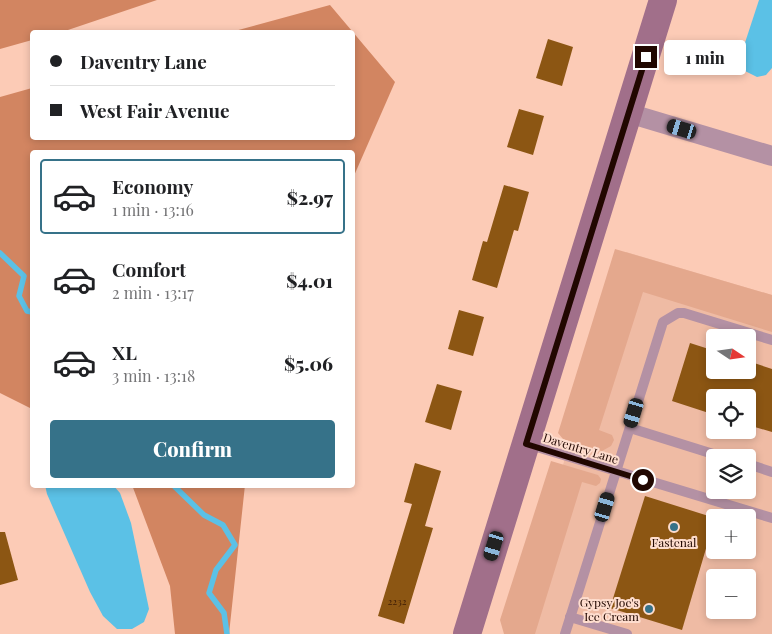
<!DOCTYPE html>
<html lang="en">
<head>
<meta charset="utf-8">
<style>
  body { margin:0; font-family:"Playfair Display",serif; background:#f6f6f6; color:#202124; height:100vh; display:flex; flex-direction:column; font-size:19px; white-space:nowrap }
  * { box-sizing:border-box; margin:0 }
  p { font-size:16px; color:#757577 }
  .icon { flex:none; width:28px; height:28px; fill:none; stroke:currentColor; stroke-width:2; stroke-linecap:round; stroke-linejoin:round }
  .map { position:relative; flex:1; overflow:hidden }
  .sheet { position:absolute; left:30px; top:150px; width:325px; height:338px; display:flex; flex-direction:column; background:#fff; border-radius:5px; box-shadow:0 2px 8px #0003 }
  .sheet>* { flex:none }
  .hud { position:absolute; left:30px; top:30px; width:325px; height:110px; border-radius:5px; box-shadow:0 2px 8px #0003; display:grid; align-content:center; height:110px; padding:0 20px; background:#fff }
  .needle { width:32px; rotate:103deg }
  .tools { position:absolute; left:706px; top:329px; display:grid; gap:10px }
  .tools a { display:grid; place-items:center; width:50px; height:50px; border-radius:5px; background:#fff; box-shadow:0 2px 8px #0003; font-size:25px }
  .end { position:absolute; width:22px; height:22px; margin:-11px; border:6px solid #210700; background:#fff; box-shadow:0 0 0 2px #fff }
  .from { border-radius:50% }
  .bubble { position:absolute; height:35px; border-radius:5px; background:#fff; box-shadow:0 2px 8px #0003; font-size:16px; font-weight:800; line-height:35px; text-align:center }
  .car { position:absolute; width:15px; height:30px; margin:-15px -8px; border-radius:6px; box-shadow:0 0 4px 1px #0007; background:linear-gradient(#222 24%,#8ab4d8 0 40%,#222 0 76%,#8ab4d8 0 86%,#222 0) }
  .hud b { display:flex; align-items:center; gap:18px; height:48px; font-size:19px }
  .hud b+b { border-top:1px solid #e0e0e0 }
  .hud i { width:12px; height:12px; background:#202124 }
  ul { padding:9px 0 0; list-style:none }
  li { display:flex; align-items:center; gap:15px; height:75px; margin:0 10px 8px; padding:0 10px; border:2px solid transparent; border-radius:5px }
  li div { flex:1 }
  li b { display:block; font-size:19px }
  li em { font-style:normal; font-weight:800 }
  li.active { border-color:#367289 }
  li>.icon { width:45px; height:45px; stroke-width:1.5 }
  .primary-button { display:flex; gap:10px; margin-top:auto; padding:10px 20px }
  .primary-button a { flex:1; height:58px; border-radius:5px; background:#367289; color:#fff; font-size:20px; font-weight:800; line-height:58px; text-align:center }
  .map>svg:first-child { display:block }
  .built { fill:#efbba4; fill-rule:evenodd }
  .green { fill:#e4a88d }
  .forest { fill:#d28561 }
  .water { fill:#5bc1e6 }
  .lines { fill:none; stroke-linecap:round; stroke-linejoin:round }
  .stream { stroke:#5bc1e6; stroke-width:5.5 }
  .building { fill:#8c5613 }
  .lane { stroke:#b491a4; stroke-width:10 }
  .street { stroke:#b491a4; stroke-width:20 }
  .secondary { stroke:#a16f8a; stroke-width:28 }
  .route { stroke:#210700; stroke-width:6 }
  .poi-dot { fill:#367289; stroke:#feddce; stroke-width:2 }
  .labels { text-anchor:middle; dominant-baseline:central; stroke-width:4; stroke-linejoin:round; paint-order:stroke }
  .number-label { font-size:10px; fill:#3c1b05 }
  .street-label { font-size:12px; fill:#210700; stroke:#feddce }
  .poi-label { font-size:12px; fill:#210700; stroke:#feddce }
</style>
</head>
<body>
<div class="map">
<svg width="772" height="634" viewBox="0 0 772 634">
  <rect width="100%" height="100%" fill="#fccbb6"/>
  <path class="built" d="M626,252L772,295V634H513ZM715,338H748V370H715ZM715,398H748V430H715ZM715,458H748V490H715ZM715,518H748V550H715ZM715,578H748V610H715Z"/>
  <g class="green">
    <polygon points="615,249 772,295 772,332 643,292 599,430 612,435 614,440 611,446 602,451 563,439 558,433"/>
    <polygon points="551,461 598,475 601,479 600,483 596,486 582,482 535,634 504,634 500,620"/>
  </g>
  <g class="forest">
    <polygon points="0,0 157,0 62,32 32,32 32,40 0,49"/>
    <polygon points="330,5 395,82 353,178 352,152 32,152 32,409 0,393 0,97 32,88 32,138 352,138 352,32 231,32"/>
    <polygon points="132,485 245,485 229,634 175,634 170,586"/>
  </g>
  <g class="water">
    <polygon points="759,0 772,0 772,68 766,75 757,77 737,67"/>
    <polygon points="45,485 113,485 120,493 131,523 149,609 144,622 132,629 117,629 103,616 90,592 47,494"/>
  </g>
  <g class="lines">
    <g class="stream">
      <polyline points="0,253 24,276 19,296 27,311 32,312"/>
      <polyline points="173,485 204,515 223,525 235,545 216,570 209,593 224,613 227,634"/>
    </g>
  </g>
  <g class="building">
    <polygon points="548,39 573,47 562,86 536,78"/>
    <polygon points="519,109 544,116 533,155 507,147"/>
    <polygon points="504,185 529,192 518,231 514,230 497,288 472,280 483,241 487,242"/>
    <polygon points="459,310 484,317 473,356 448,349"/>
    <polygon points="690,343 715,351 715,370 748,370 748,361 772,369 772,432 748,425 748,398 715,398 715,415 672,401"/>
    <polygon points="437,384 462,391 451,430 425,422"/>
    <polygon points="415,463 441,471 425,526 433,528 404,624 378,616 412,504 404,502"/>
    <polygon points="645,496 715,518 682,630 610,608"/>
    <polygon points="0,532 5,532 18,580 0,585"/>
  </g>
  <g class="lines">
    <g class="lane">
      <polyline points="630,428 726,458"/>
      <polyline points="527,444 772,518"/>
      <polyline points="748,464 772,472"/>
      <polyline points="570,617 627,634"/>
      <polyline points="565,634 663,322 678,313 684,313 772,340"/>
    </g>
    <polyline class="street" points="628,113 772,156"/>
    <polyline class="secondary" points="467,634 663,0"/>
  </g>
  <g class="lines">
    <polyline class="route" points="643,480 526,444 646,57"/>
  </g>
  <g class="poi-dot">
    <circle cx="674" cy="527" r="5"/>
    <circle cx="649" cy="609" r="5"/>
  </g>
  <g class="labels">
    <g class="number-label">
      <text x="397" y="601">2232</text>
    </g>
    <g class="street-label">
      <text transform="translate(581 448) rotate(17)">Daventry Lane</text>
    </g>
    <g class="poi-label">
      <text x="674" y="542">Fastenal</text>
      <text x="639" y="602" text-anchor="end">Gypsy Joe's<tspan x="639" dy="14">Ice Cream</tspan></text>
    </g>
  </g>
</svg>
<div class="tools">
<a><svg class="needle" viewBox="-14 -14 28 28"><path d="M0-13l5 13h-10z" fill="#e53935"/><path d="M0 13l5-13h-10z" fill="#757577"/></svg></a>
<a><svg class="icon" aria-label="locate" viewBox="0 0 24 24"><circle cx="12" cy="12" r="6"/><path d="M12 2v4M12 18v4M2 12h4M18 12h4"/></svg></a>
<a><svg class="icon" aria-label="layers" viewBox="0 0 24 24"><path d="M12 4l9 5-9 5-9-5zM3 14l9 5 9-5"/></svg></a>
<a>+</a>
<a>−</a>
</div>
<i class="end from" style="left:643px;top:480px"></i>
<i class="end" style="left:646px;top:57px"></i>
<div class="bubble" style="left:664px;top:40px;width:82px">1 min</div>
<i class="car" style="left:682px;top:129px;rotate:287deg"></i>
<i class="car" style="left:634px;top:413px;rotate:197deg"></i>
<i class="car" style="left:605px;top:507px;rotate:17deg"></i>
<i class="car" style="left:494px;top:546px;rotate:197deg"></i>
<div class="hud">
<b><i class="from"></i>Daventry Lane</b>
<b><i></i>West Fair Avenue</b>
</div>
<section class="sheet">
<ul>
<li class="active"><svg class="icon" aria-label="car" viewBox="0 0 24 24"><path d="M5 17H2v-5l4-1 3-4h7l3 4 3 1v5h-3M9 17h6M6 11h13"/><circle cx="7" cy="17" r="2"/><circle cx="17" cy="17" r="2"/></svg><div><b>Economy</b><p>1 min · 13:16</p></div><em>$2.97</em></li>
<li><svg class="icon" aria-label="car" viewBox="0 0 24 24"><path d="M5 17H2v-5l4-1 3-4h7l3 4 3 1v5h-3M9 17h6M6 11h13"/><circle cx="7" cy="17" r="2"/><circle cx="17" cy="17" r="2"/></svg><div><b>Comfort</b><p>2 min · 13:17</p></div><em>$4.01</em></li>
<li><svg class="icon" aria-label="car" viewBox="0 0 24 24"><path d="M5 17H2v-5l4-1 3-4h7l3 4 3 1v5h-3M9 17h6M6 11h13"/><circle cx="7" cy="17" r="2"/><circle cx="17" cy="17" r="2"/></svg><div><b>XL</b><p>3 min · 13:18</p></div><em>$5.06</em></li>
</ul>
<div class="primary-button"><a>Confirm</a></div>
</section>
</div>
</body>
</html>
